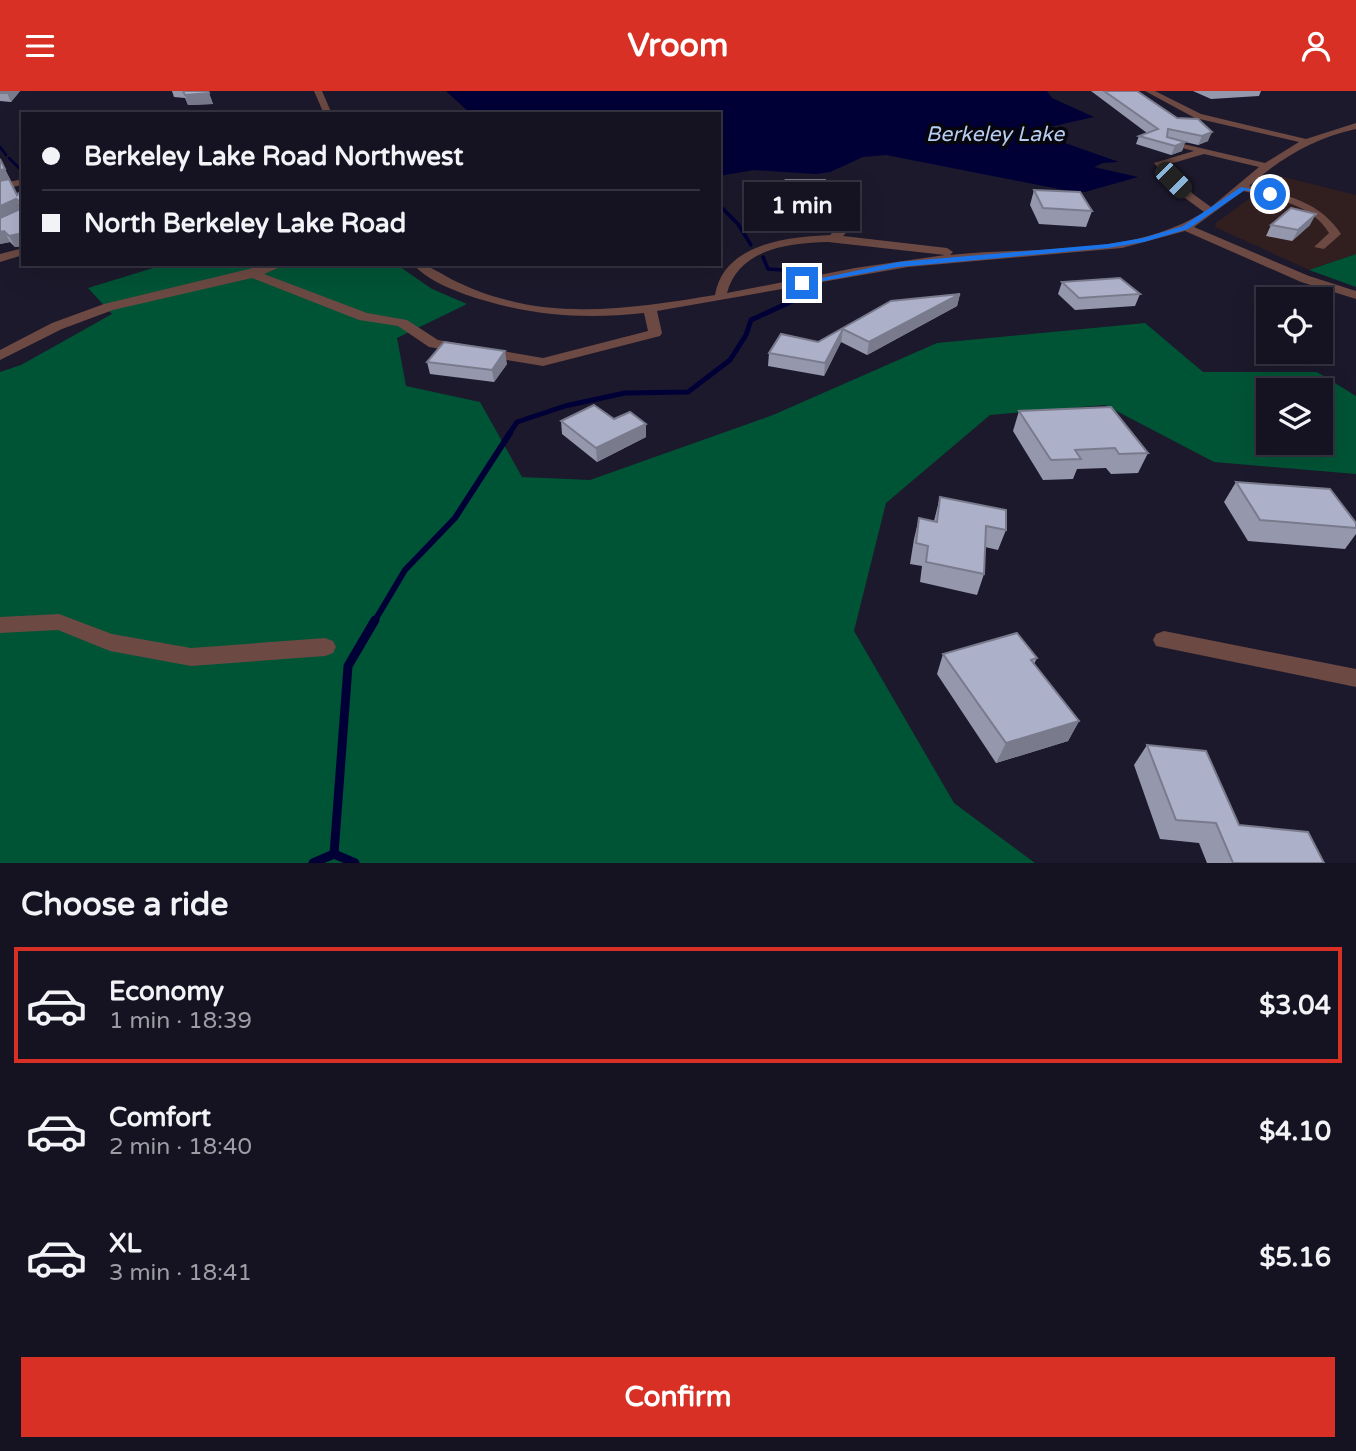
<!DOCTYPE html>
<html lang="en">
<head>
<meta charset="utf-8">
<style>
  body { margin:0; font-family:"Varela Round",sans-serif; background:#1e1c2a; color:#f1f3f6; height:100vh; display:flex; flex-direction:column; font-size:26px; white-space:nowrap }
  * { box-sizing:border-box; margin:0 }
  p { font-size:23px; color:#9d9ea5 }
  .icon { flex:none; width:38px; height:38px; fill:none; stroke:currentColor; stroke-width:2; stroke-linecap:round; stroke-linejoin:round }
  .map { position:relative; height:772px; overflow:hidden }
  .drawer { display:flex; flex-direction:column; background:#151321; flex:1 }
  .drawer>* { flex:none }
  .guide { position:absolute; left:21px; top:21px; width:700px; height:154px; border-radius:0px; box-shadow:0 7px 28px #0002,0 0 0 2px #34323f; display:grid; align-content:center; height:154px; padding:0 21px; background:#151321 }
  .buttons { position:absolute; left:1256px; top:196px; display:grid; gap:14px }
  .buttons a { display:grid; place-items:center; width:77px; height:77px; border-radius:0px; background:#151321; box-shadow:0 7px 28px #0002,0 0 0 2px #34323f; font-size:35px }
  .end { position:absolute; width:32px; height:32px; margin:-16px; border:9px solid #1a73e8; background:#fff; box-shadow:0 0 0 4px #fff }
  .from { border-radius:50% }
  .bubble { position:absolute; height:49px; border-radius:0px; background:#151321; box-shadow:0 7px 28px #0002,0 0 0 2px #34323f; font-size:23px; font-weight:800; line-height:49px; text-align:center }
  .car { position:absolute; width:21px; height:42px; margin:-21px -10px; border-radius:9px; box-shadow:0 0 5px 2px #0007; background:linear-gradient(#222 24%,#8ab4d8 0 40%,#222 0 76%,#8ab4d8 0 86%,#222 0) }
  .guide b { display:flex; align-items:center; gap:24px; height:66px; font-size:26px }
  .guide b+b { border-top:2px solid #34323f }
  .guide i { width:18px; height:18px; background:#f1f3f6 }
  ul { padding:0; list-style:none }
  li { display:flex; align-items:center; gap:21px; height:116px; margin:0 14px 10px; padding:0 7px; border:4px solid transparent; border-radius:0px }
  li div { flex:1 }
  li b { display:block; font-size:26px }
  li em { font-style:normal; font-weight:800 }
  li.selected { border-color:#d93025 }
  li>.icon { width:63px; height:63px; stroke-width:1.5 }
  h2 { padding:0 21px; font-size:32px; line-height:84px }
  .button { display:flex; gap:14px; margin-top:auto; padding:14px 21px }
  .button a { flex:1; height:80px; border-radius:0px; background:#d93025; color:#fff; font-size:28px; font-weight:800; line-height:80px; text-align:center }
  header { display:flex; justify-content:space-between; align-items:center; height:91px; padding:0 21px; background:#d93025; color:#fff; font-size:32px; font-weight:800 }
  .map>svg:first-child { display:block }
  .commercial { fill:#311e1e }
  .forest { fill:#005436; fill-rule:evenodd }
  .water { fill:#000037 }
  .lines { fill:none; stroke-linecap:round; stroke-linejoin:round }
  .stream-far4 { stroke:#000037; stroke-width:2.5 }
  .stream-far3 { stroke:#000037; stroke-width:3.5 }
  .stream-far2 { stroke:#000037; stroke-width:5 }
  .stream-far1 { stroke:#000037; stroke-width:6 }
  .stream { stroke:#000037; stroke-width:9 }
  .minor { fill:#6c4943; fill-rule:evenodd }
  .wall { fill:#9597ad }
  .shaded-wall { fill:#797b8d }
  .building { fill:#adb0c9; stroke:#797b8d; stroke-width:2 }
  .route { fill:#1a73e8 }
  .labels { text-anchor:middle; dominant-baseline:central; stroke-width:7; stroke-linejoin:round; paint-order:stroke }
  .far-water-label { font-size:21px; font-style:italic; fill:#b6cdf1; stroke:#07060d }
</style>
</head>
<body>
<header><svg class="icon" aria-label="menu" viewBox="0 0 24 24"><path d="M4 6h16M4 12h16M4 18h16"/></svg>Vroom<svg class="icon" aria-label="person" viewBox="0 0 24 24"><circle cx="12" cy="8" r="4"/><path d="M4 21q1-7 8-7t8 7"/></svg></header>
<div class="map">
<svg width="1356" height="772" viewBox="0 0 1356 772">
  <rect width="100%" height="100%" fill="#1c192c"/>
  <polygon class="commercial" points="1280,85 1356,104 1356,163 1309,179 1215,136 1216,132"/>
  <g class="forest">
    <polygon points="1356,163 1356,196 1309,179"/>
    <path d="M166,173H396L432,198L467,213L397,247L406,295L480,311L522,386L590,389L773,324L937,252L1145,232L1203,281H1317L1356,305V383L1214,371L1105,314L990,324L886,412L854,540L954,712L1035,772H0V281L21,274L112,223L88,197ZM1269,299H1321V352H1269Z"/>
  </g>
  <polygon class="water" points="446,0 1047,0 1052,7 1094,26 1041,38 1051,47 1119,71 1103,72 1094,76 1138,86 1085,101 1069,100 886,64 863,66 830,81 816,83 754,79 719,85 719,23 471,23"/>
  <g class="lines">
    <g class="stream-far4">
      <polyline points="0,56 6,64"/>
      <polyline points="9,67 23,81"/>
    </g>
    <g class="stream-far3">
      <polyline points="719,114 738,133 751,154"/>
      <polyline points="763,166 768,178 796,180"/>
    </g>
    <polyline class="stream-far2" points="509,343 517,331 565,315 625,302 688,301 730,269 746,244 751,229 801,206"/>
    <polyline class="stream-far1" points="374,531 405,479 455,427 510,342"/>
    <g class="stream">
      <polyline points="334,763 348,575 375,529"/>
      <polyline points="313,772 334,763 355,772"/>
    </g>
    <g class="minor">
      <polygon points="314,0 322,0 332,23 324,23"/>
      <path d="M1145,0H1155L1201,23L1306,48L1356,32V38C1314,47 1281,67 1249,95C1284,103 1320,110 1341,143L1324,158L1314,156L1329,142C1312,113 1274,107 1243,100L1194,136L1309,185L1356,200V208L1301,191L1185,140L1122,157L908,176L657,220L662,242L660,245L543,275L429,256L398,235L359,229L252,187L113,219L62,238L0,269V259L52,232L104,213L269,173H287L264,183L367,222L407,229L438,249L543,267L648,240L644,222C580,229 524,224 464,203C446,196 426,188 413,173C430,173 442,184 457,191C472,198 490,205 507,209C573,227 648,215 715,204C724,152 788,146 830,144L847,128L843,118L848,115L852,116L858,129L843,145L947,157L953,161L950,164C1033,155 1130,167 1204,121L1185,107L1154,72L1194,60L1166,53V49L1265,72L1299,51L1195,27ZM1204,63L1259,76L1211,116L1193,103L1166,74ZM828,151L945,164L855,177L727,202C739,157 790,152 828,151Z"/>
      <polygon points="18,89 23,92 22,94 0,99 0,93"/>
      <polygon points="23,157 23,164 0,171 0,163"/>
      <polygon points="59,523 112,543 191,557 325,547 333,550 336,556 333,562 325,565 191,575 110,560 58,539 0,542 0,526"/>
      <polygon points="1164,540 1356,578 1356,596 1156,555 1153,549 1156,543"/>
    </g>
  </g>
  <g class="wall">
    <polygon points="0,0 20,0 11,11 0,10"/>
    <polygon points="172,0 208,0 213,13 188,14 185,7 174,6"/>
    <polygon points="1091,0 1137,0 1208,50 1198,54 1185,51 1182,60 1171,64 1136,53 1139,45 1147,42"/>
    <polygon points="1193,0 1261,0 1259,5 1211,8"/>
    <polygon points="0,68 17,103 20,101 23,107 23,155 15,156 10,151 0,153"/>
    <polygon points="786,89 833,108 832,118 796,119 785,99"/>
    <polygon points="1034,99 1092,120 1086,136 1039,133 1030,114"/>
    <polygon points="1271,134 1310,134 1292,150 1266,145"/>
    <polygon points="1062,191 1140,203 1135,215 1075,219 1058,203"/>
    <polygon points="960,203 957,215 867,264 841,251 824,285 768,275 769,262 818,251 891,210"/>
    <polygon points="427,271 507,273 494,291 430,283"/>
    <polygon points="1019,320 1148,362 1138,382 1111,383 1106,377 1077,378 1073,388 1043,389 1013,340"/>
    <polygon points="614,328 646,333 646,346 597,371 562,343 561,330"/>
    <polygon points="1236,391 1356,432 1356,443 1345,458 1248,450 1224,411"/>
    <polygon points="940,406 1006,439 998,459 985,456 984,483 977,504 920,491 922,475 910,473 914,448 919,427 934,430"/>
    <polygon points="943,563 1037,567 1034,573 1079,630 1068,650 996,672 937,583"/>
    <polygon points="1147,654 1239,734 1324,772 1207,772 1199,752 1160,748 1134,674"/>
  </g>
  <g class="shaded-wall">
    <polygon points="9,0 20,0 11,11 7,2"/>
    <polygon points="209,2 213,13 188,14 185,4"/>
    <polygon points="1212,41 1208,50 1198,54 1202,45"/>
    <polygon points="1185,51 1182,60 1171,64 1175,55"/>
    <polygon points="0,68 10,88 0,91"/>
    <polygon points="16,108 22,119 0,128 0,115"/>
    <polygon points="1316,123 1310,134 1292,150 1298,139"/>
    <polygon points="4,140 10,151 0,153 0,141"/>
    <polygon points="23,142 23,155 15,156 9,145"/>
    <polygon points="960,203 957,215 867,264 869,251"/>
    <polygon points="843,238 841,251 824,285 825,272"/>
    <polygon points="505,260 507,273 494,291 492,279"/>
    <polygon points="646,333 646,346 597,371 596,357"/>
    <polygon points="1079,630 1068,650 996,672 1006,652"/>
  </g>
  <g class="building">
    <polygon points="0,0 9,0 7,2 0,2"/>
    <polygon points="183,0 208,0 209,2 185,4"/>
    <polygon points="1104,0 1137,0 1177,27 1198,28 1212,41 1202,45 1168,38 1167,46 1185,51 1175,55 1139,45 1158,38"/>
    <polygon points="0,68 5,78 0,79"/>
    <polygon points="9,88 17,104 20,101 23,109 23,142 9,145 4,140 0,141 0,127 18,119 20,111 16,108 0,115 0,90"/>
    <polygon points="786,89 825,89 833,108 797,109"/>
    <polygon points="1034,99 1080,101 1092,120 1043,117"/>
    <polygon points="1291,117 1316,123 1298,139 1271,134"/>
    <polygon points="1120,187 1140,203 1079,207 1062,191"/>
    <polygon points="960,203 869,251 843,238 825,272 769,262 781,243 818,251 891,210"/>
    <polygon points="444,251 505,260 492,279 427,271"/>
    <polygon points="594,314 614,328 630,321 646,333 596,357 561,330"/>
    <polygon points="1111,316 1148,362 1119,363 1115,357 1075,359 1081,368 1051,369 1019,320"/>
    <polygon points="1236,391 1330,398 1356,432 1356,437 1260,429"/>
    <polygon points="940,406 1006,419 1006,439 986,435 984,483 926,471 928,455 916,452 919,427 937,431"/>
    <polygon points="1017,542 1037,567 1031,569 1079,630 1006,652 943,563"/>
    <polygon points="1147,654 1206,660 1239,734 1308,741 1324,772 1233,772 1216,732 1176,729"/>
  </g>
  <polygon class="route" points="1241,96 1273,103 1270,105 1245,99 1188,138 1144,151 1108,157 898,176 802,194 798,192 898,171 1108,153 1143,147 1183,135"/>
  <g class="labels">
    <g class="far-water-label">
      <text x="995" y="43">Berkeley Lake</text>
    </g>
  </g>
</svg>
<div class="buttons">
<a><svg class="icon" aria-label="locate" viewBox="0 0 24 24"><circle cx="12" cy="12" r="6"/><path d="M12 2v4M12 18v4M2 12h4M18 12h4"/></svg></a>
<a><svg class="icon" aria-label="layers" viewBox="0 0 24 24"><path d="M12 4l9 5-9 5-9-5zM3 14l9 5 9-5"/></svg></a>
</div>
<i class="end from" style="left:1270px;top:103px"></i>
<i class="end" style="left:802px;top:192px"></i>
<div class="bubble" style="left:744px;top:91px;width:116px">1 min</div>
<i class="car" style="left:1173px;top:89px;rotate:135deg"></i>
<div class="guide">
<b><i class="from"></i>Berkeley Lake Road Northwest</b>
<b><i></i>North Berkeley Lake Road</b>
</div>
</div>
<section class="drawer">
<h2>Choose a ride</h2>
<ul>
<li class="selected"><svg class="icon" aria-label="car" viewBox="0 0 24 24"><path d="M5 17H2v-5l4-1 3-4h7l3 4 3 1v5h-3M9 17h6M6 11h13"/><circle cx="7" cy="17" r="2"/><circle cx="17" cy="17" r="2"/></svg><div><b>Economy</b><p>1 min · 18:39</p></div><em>$3.04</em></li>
<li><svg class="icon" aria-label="car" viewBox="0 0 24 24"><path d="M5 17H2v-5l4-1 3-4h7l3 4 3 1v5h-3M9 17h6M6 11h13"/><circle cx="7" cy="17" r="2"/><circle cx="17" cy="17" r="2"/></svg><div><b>Comfort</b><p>2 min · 18:40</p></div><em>$4.10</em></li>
<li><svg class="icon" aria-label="car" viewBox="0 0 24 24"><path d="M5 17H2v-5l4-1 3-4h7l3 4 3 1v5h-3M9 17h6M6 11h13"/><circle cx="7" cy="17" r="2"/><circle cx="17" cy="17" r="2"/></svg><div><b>XL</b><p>3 min · 18:41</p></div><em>$5.16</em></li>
</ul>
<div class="button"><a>Confirm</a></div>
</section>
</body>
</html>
